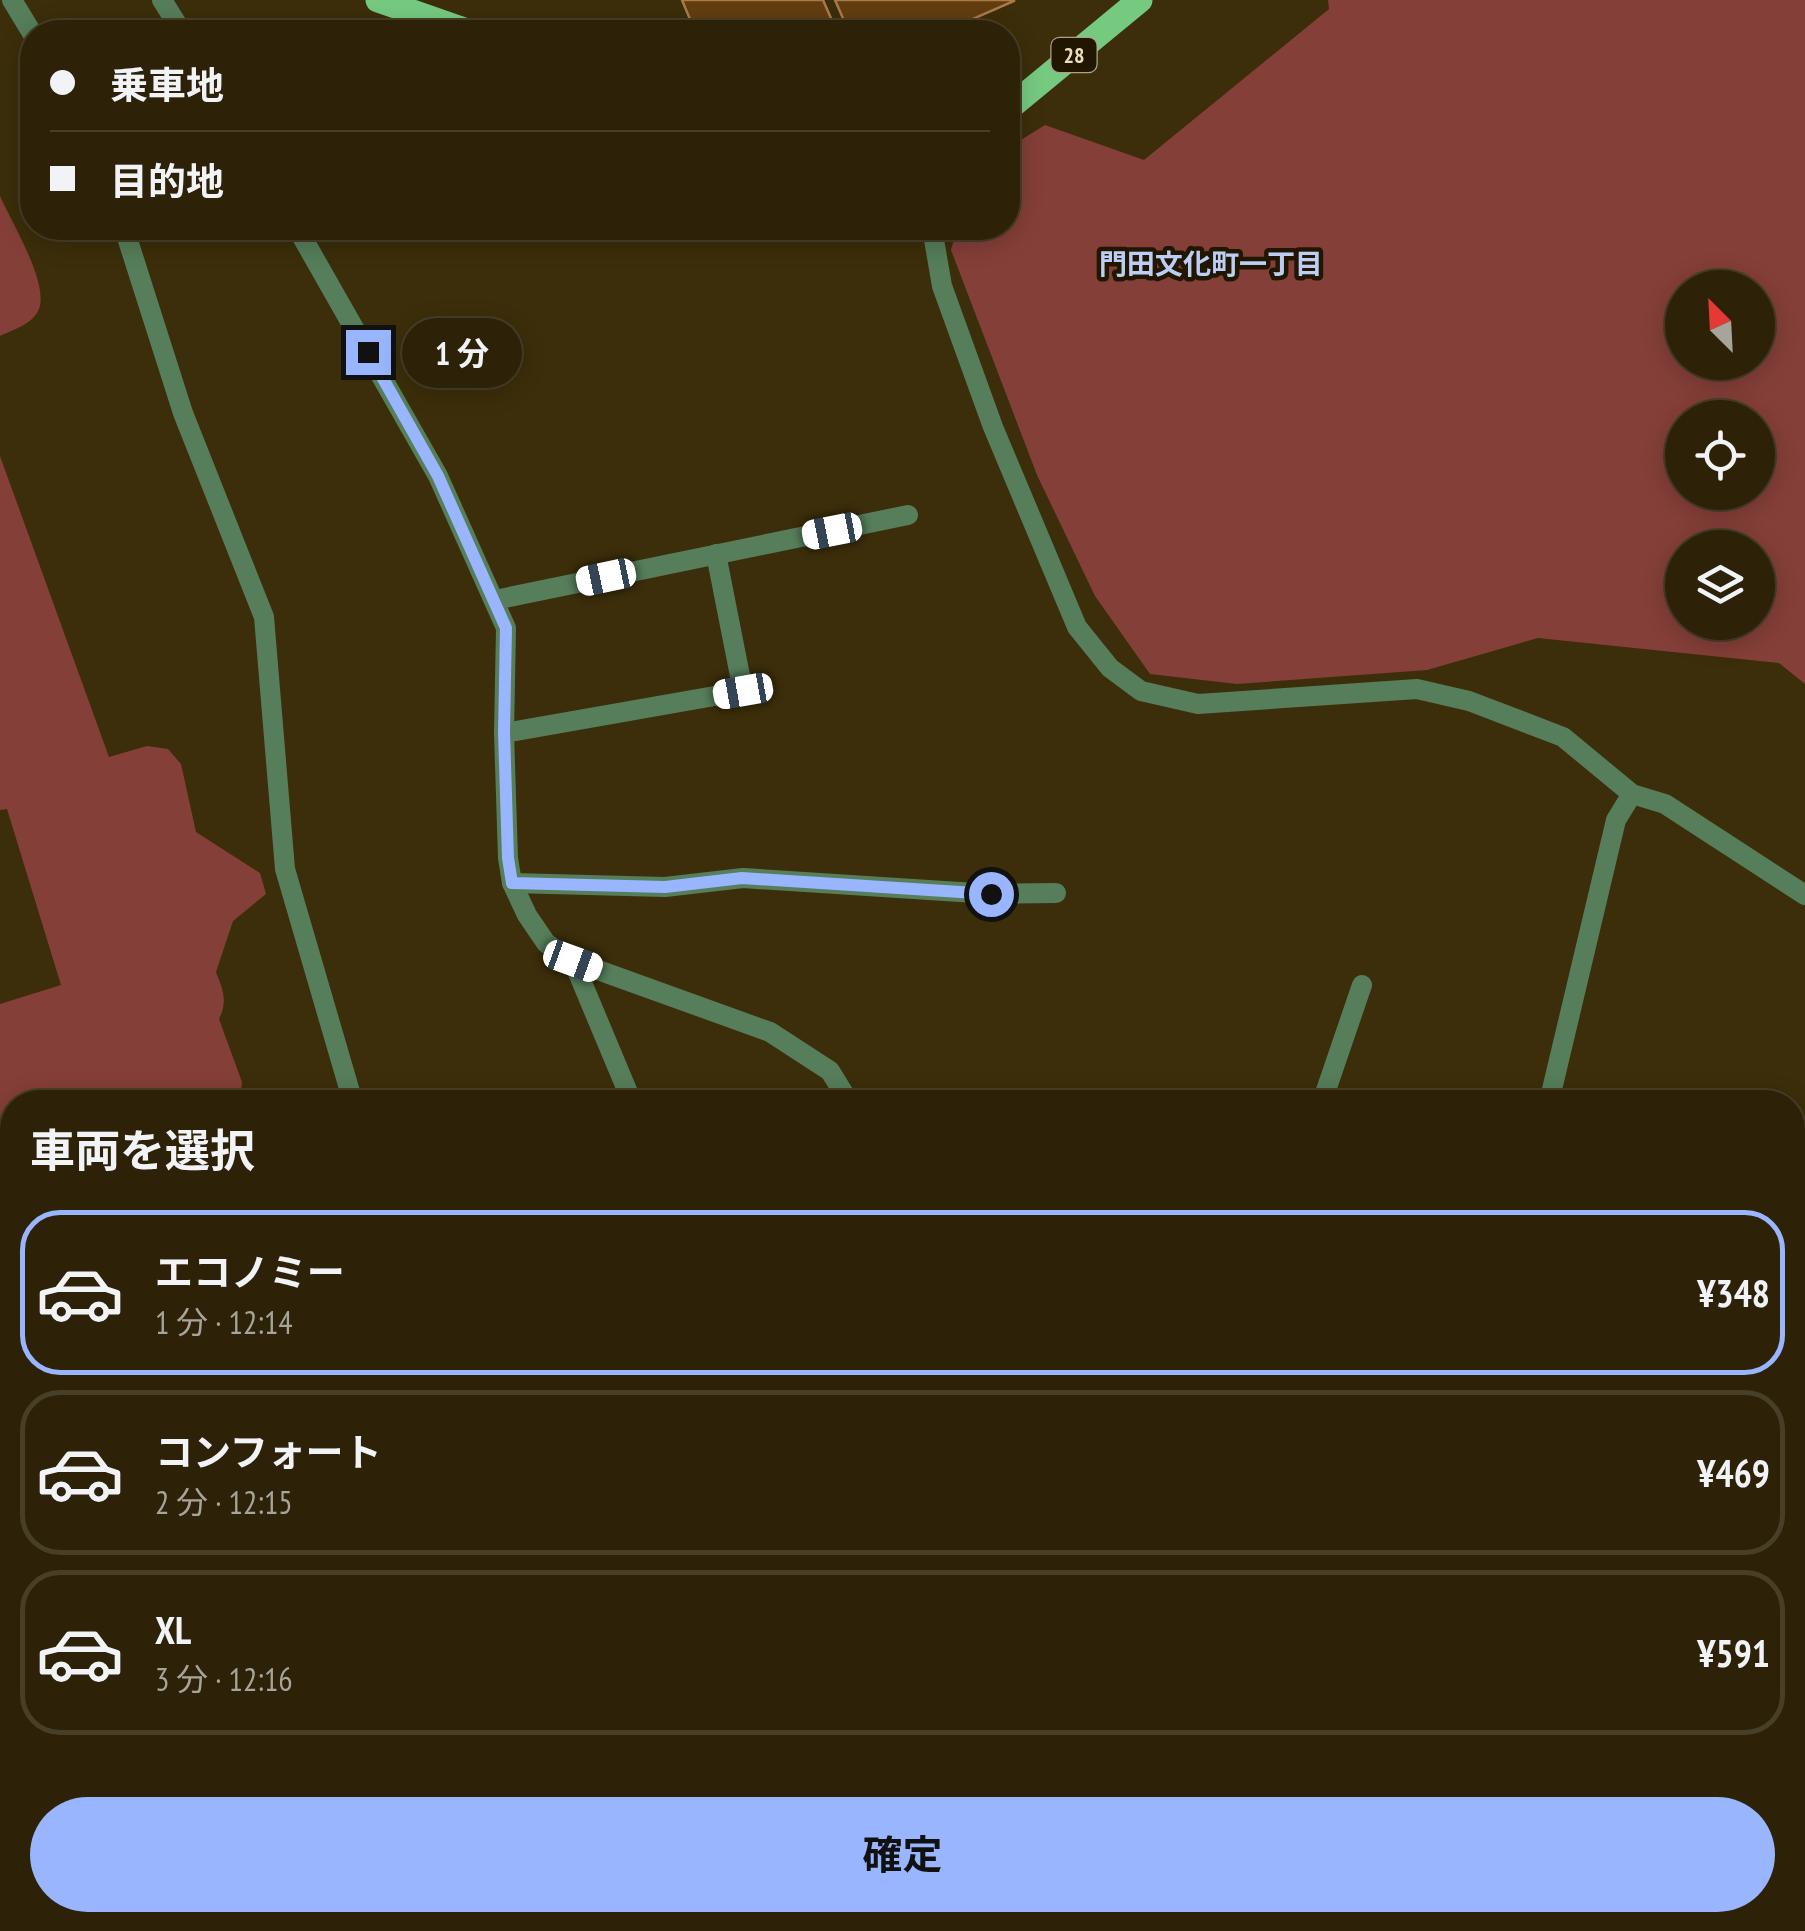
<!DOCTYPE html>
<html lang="ja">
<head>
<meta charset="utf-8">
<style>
  body { margin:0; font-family:"PT Sans Narrow","Noto Sans JP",sans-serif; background:#392f16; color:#f1f3f6; height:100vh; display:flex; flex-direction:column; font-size:38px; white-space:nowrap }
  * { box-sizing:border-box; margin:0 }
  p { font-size:32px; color:#a7a49c }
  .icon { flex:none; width:55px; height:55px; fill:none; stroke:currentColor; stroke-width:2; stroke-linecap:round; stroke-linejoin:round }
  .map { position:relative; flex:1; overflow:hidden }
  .panel { position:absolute; left:0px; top:1090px; width:1805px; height:842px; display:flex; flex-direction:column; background:#2d2208; border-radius:40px 40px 0 0; box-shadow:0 5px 25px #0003,0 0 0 2px #483f29 }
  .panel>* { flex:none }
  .guide { position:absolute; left:20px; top:20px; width:1000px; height:220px; border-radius:40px; box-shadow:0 5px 25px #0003,0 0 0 2px #483f29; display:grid; align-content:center; height:220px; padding:0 30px; background:#2d2208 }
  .needle { width:65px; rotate:336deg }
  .controls { position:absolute; left:1665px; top:270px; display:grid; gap:20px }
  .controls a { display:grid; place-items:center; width:110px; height:110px; border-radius:50%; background:#2d2208; box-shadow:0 5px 25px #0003,0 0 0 2px #483f29; font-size:50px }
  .end { position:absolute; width:45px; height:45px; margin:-22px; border:12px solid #98b5fd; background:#111; box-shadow:0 0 0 5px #111 }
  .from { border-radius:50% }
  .bubble { position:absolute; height:70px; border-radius:35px; background:#2d2208; box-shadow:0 5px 25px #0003,0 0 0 2px #483f29; font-size:32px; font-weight:700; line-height:70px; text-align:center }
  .car { position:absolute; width:30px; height:60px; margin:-30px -15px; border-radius:12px; box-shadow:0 0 8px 2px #0007; background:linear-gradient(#fff 24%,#345 0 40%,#fff 0 76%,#345 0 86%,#fff 0) }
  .guide b { display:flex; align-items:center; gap:35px; height:95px; font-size:38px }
  .guide b+b { border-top:2px solid #483f29 }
  .guide i { width:25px; height:25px; background:#f1f3f6 }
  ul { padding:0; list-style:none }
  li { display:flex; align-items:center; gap:30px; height:165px; margin:0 20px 15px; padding:0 10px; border:5px solid #483f29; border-radius:40px }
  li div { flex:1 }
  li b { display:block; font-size:38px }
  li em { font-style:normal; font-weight:700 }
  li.active { border-color:#98b5fd }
  li>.icon { width:90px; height:90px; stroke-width:1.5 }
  h2 { padding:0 30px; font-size:45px; line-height:120px }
  .button { display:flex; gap:20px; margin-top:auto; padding:20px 30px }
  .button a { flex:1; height:115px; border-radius:60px; background:#98b5fd; color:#111; font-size:40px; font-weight:700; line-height:115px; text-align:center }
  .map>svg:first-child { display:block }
  .forest { fill:#843f38; fill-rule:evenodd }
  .building { fill:#623d0f; stroke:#ab7a46; stroke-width:2.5 }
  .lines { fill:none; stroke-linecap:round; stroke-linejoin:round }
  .service { stroke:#567e5a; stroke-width:20 }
  .minor { stroke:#567e5a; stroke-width:20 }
  .primary { stroke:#76ca80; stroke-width:25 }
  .route { stroke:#98b5fd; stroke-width:12 }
  .labels { text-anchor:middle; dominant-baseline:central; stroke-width:9; stroke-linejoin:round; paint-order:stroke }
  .shield { fill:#211700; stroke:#afa284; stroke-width:2.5 }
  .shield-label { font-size:22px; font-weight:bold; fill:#ecdebd }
  .neighbourhood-label { font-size:28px; font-weight:bold; fill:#bccef6; stroke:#211700 }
</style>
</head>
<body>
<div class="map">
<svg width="1805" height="1931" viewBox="0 0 1805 1931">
  <rect width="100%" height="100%" fill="#3c2e0a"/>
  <g class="forest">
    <path d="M1328,0H1805V684L1779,663L1538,638L1427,670L1237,684L1150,674L1095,596L1037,475L951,250L957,228H1008V148L1045,125L1144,160L1329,9ZM1682,288H1758V362H1682ZM1682,418H1758V492H1682ZM1682,548H1758V622H1682Z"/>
    <path d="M0,196C11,221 49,283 39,309C33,324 13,330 0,336Z"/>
    <path d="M0,456L109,757L147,746L168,749L181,764L196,832L260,873L266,894L233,921L216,972C223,990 228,1001 219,1019L242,1082L240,1102H12V1204L0,1191V1004L61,985L7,809L0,810Z"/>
    <polygon points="12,1213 12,1284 0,1239"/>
    <polygon points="12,1286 12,1349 0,1341 0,1296"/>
    <polygon points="1179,1920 1647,1920 1631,1931 1188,1931"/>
  </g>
  <g class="building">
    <polygon points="682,0 823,0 837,32 719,32 717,28 706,32 701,20 692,24"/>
    <polygon points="835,0 1014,0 1014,1 943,32 849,32"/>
  </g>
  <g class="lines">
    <g class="service">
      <polyline points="0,1807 12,1807"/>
      <polyline points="0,1904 12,1903"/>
    </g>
    <g class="minor">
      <polyline points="12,0 32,33"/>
      <polyline points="162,0 182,32"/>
      <polyline points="124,228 183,413 264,617 285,869 353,1102"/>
      <polyline points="297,228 438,476 506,628 504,733 508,858 512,883 527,915 546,943 573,961 770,1032 830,1071 849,1102"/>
      <polyline points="932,228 942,286 993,427 1077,627 1110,668 1141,691 1198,704 1417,689 1469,701 1563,737 1632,794 1665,804 1805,895"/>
      <polyline points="495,600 908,515"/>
      <polyline points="504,733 743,691 716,554"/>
      <polyline points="512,883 665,887 743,878 991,894 1056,893"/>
      <polyline points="573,961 632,1102"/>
      <polyline points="847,1102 896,1099 907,1102"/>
      <polyline points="1322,1102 1362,985"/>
      <polyline points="1549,1102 1616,820 1632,794"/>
      <polyline points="0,1371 12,1373"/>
      <polyline points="1792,1692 1805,1722"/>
      <polyline points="1792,1865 1805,1857"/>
      <polyline points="405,1920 409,1931"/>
      <polyline points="762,1920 770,1931"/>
      <polyline points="41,1931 44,1920"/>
      <polyline points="1679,1931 1689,1920"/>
    </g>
    <g class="primary">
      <polyline points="378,0 470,32"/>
      <polyline points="1008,109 1140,0"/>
    </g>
  </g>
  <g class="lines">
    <polyline class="route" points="368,352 438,476 506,628 504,732 508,858 512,883 665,887 742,878 991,894"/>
  </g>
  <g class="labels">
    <rect class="shield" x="1051.5" y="38" width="45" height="34" rx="8"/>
    <g class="shield-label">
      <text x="1074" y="55">28</text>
    </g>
    <g class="neighbourhood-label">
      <text x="1211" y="263">門田文化町一丁目</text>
    </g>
  </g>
</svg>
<div class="controls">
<a><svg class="needle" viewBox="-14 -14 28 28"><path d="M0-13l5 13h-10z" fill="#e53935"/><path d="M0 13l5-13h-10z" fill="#a7a49c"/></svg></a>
<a><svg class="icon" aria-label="locate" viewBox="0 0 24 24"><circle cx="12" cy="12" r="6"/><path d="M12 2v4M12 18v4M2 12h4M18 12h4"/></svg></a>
<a><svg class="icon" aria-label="layers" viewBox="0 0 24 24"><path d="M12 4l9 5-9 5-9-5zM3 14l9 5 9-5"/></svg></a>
</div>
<i class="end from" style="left:991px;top:894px"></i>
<i class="end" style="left:368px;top:352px"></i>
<div class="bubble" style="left:402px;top:318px;width:120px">1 分</div>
<i class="car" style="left:832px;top:531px;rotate:259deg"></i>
<i class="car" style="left:606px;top:577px;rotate:258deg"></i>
<i class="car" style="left:743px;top:691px;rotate:260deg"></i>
<i class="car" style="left:573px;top:961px;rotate:110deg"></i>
<div class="guide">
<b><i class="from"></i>乗車地</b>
<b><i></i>目的地</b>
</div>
<section class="panel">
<h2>車両を選択</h2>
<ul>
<li class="active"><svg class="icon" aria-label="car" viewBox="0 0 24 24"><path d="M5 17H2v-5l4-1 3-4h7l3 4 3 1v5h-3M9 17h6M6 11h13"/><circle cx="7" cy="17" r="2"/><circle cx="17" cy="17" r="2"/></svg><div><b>エコノミー</b><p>1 分 · 12:14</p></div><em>¥348</em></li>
<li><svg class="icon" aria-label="car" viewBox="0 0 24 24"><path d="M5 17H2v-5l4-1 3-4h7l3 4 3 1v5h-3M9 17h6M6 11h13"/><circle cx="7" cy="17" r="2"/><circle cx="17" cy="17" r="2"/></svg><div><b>コンフォート</b><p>2 分 · 12:15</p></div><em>¥469</em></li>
<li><svg class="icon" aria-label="car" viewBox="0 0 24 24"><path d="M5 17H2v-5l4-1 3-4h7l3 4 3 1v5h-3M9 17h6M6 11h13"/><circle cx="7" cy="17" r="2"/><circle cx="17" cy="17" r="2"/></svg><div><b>XL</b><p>3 分 · 12:16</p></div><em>¥591</em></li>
</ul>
<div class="button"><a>確定</a></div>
</section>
</div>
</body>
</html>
